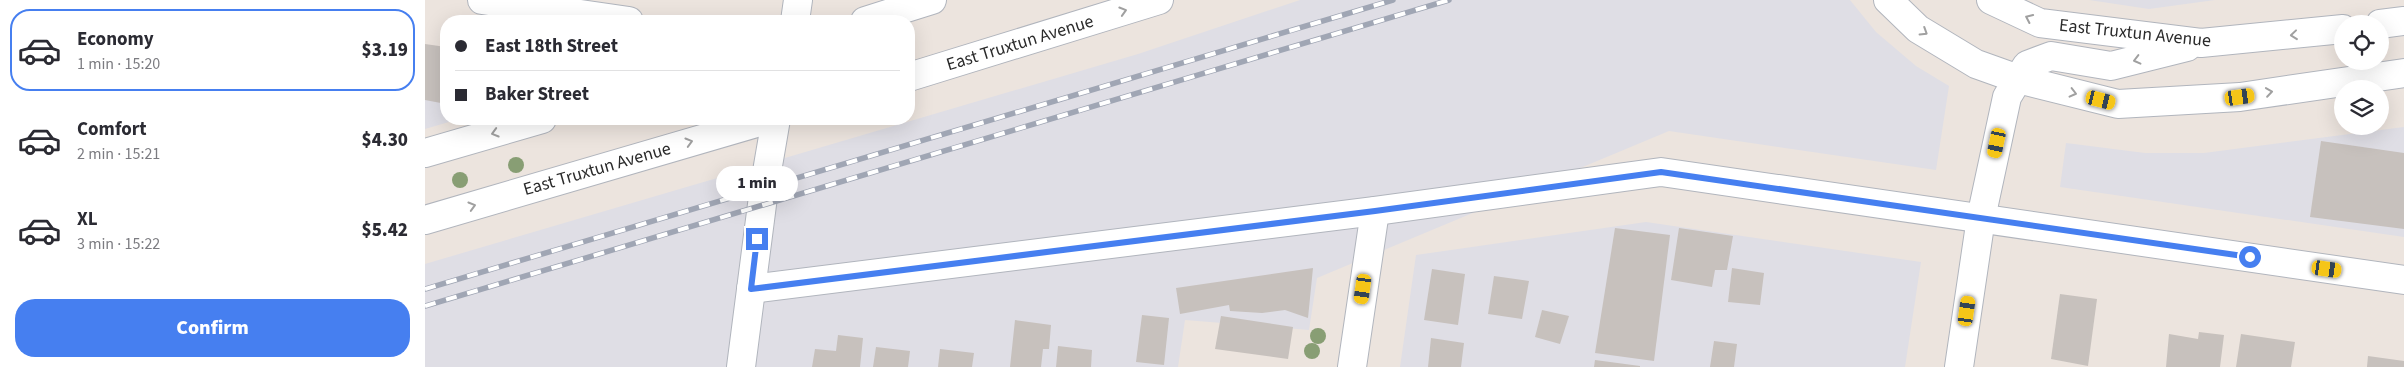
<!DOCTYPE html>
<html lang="en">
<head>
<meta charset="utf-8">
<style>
  body { margin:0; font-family:"Source Sans 3",sans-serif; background:#f7f7f7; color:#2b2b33; height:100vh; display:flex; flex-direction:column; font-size:19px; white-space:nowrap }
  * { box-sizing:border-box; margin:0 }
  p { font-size:16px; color:#7c7c81 }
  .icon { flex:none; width:28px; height:28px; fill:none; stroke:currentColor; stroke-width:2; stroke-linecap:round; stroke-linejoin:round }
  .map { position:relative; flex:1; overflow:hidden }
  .sheet { display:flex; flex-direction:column; background:#fff; width:425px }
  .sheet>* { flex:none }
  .guide { position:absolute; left:15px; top:15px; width:475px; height:110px; border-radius:20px; box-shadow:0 5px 20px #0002; display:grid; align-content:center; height:110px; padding:0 15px; background:#fff }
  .controls { position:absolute; left:1909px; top:15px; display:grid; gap:10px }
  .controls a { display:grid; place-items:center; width:55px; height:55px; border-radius:50%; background:#fff; box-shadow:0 5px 20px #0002; font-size:25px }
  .end { position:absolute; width:22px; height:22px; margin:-11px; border:6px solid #467ff0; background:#fff; box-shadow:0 0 0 2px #fff }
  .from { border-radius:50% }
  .bubble { position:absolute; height:35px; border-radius:18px; background:#fff; box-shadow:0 5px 20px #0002; font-size:16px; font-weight:800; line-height:35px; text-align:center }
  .car { position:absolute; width:15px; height:30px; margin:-15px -8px; border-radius:6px; box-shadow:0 0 4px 1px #0007; background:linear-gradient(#f5c518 24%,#345 0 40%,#f5c518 0 76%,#345 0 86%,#f5c518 0) }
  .guide b { display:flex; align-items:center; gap:18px; height:48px; font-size:19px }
  .guide b+b { border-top:1px solid #e1e1e2 }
  .guide i { width:12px; height:12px; background:#2b2b33 }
  ul { padding:9px 0 0; list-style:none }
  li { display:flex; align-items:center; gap:15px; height:82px; margin:0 10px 8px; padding:0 5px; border:2px solid transparent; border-radius:20px }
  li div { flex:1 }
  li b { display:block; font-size:19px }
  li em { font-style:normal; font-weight:800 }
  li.current { border-color:#467ff0 }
  li>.icon { width:45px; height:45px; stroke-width:1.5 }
  .action { display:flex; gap:10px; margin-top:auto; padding:10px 15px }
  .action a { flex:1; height:58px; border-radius:20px; background:#467ff0; color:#fff; font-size:20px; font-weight:800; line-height:58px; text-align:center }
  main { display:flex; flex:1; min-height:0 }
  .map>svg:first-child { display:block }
  .industrial { fill:#dfdee5 }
  .building { fill:#c7c1bd }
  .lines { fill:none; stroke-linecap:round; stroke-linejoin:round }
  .minor-casing { stroke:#b1b5bd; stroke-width:30 }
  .tertiary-casing { stroke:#b1b5bd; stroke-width:30 }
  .secondary-casing { stroke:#b1b5bd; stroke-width:30 }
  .minor { stroke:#fff; stroke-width:28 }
  .tertiary { stroke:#fff; stroke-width:28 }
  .secondary { stroke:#fff; stroke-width:28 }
  .rail-casing { stroke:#a0a6b4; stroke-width:5.5 }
  .rail { stroke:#fff; stroke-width:4; stroke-dasharray:11; stroke-linecap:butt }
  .tree { fill:#889e74 }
  .oneway { stroke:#a0a0a0 }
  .route { stroke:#467ff0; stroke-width:6 }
  .labels { text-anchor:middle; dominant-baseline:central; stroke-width:4; stroke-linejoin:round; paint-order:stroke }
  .street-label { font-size:18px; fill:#2b2b2b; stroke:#fff }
</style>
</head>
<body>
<main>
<section class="sheet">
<ul>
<li class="current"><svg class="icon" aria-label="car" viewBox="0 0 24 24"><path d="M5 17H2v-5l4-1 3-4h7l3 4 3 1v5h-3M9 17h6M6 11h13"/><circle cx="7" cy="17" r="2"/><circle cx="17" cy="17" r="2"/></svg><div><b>Economy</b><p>1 min · 15:20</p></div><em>$3.19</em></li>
<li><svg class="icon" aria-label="car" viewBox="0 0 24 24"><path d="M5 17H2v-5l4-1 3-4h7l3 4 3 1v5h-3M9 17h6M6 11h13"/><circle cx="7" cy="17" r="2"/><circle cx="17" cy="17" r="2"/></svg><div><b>Comfort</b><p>2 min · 15:21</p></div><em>$4.30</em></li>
<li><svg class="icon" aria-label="car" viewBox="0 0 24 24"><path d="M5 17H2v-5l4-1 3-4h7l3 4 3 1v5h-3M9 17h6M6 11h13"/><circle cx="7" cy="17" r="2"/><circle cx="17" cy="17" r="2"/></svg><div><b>XL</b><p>3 min · 15:22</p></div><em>$5.42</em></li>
</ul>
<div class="action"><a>Confirm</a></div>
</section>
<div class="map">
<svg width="1979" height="367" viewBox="0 0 1979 367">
  <rect width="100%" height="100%" fill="#ece4de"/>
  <g class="industrial">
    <polygon points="875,0 1425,0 1451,32 1491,66 1524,86 1511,170 1244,131 892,278 884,330 760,320 753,367 0,367 0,264 713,54"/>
    <polygon points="1664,0 1790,0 1724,9"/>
    <polygon points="0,52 21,55 21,119 34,119 0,129"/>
    <polygon points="1979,127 1979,237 1635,187 1641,143 1720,153 1779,153"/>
    <polygon points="1221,222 1496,262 1480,367 975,367 991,255"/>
  </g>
  <g class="building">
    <polygon points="0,44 21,47 21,104 0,100"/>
    <polygon points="1896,141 1979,153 1979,229 1885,217"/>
    <polygon points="1190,228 1245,235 1229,361 1170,353"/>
    <polygon points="1254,228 1308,236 1302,270 1290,270 1287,287 1246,280"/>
    <polygon points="888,268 883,318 860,310 837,313 805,311 804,305 755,314 751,288"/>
    <polygon points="1307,268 1339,273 1335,305 1303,302"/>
    <polygon points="1007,269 1040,274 1033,325 999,320"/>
    <polygon points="1069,276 1104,281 1097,319 1063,314"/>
    <polygon points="1635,294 1672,299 1663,366 1626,359"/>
    <polygon points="1117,310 1144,316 1135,344 1110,337"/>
    <polygon points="717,315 744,318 739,365 711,362"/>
    <polygon points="796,316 868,327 863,359 790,349"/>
    <polygon points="590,320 626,325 624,349 618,349 616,367 585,367"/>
    <polygon points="1774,332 1799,335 1795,367 1741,367 1744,334 1773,339"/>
    <polygon points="1816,334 1870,342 1866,367 1811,367"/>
    <polygon points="413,335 438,338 435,367 387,367 390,349 411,351"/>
    <polygon points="1006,338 1039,343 1036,367 1003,367"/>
    <polygon points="1289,341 1312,344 1309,367 1285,367"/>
    <polygon points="633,346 667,350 666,367 631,367"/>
    <polygon points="451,347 485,351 483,367 448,367"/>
    <polygon points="515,349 549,353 547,367 513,367"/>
    <polygon points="1943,356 1979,361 1979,367 1942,367"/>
    <polygon points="1170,360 1215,366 1215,367 1169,367"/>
  </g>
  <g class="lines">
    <defs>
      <g id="minor">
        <polyline points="326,289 950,211 1236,172 1979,280"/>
        <polyline points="927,367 950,211"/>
        <polyline points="1534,367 1556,218 1582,97 1593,79"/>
      </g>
      <g id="tertiary">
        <polyline points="57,0 204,21"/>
        <polyline points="370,21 373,0"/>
        <polyline points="316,367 339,189 351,119"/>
      </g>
      <g id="secondary">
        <polyline points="1463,0 1493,29 1551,64 1593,79 1693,104 1815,97 1979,73"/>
        <polyline points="1566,0 1615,23 1776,43 1918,29"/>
        <polyline points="440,21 507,0"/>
        <polyline points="1955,24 1979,21"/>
        <polyline points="484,77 734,0"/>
        <polyline points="1593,79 1602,65 1626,56 1686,66 1762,47"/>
        <polyline points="0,153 117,119"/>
        <polyline points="0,220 345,119"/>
      </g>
    </defs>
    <use href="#minor" class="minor-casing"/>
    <use href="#tertiary" class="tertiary-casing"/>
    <use href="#secondary" class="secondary-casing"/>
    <use href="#minor" class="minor"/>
    <use href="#tertiary" class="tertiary"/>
    <use href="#secondary" class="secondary"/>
    <defs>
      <g id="rail">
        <polyline points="0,289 968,0"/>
        <polyline points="0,306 1024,0"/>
      </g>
    </defs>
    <use href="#rail" class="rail-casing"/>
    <use href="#rail" class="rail"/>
  </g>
  <g class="tree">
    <circle cx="91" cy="165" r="8"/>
    <circle cx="35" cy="180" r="8"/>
    <circle cx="893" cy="336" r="8"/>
    <circle cx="887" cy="351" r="8"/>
  </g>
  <defs><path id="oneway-chevron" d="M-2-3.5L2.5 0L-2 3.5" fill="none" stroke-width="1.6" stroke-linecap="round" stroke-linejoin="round" transform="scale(1.25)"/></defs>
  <g class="oneway">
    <use href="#oneway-chevron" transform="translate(698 11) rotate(-17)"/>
    <use href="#oneway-chevron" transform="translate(1604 18) rotate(-155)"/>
    <use href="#oneway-chevron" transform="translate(1499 32) rotate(32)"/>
    <use href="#oneway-chevron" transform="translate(1869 35) rotate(174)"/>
    <use href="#oneway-chevron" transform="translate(1712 60) rotate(166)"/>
    <use href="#oneway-chevron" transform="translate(1844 92) rotate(-8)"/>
    <use href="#oneway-chevron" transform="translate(1648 93) rotate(14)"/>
    <use href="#oneway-chevron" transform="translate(70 133) rotate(164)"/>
    <use href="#oneway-chevron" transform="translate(264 142) rotate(-16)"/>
    <use href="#oneway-chevron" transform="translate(47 206) rotate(-16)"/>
  </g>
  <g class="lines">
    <polyline class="route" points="332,239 326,289 950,211 1236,172 1825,257"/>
  </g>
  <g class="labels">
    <g class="street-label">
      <text transform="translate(1710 33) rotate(6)">East Truxtun Avenue</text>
      <text transform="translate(595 43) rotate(-17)">East Truxtun Avenue</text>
      <text transform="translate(172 169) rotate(-16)">East Truxtun Avenue</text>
    </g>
  </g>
</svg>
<div class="controls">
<a><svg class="icon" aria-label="locate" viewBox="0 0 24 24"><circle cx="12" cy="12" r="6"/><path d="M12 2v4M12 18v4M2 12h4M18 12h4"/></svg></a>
<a><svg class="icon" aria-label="layers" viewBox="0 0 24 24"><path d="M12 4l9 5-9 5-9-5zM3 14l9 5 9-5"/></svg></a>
</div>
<i class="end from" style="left:1825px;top:257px"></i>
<i class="end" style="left:332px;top:239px"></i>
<div class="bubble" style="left:291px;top:166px;width:82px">1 min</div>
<i class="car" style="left:1815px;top:97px;rotate:82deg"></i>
<i class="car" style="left:1676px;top:100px;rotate:104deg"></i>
<i class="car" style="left:1572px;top:143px;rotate:192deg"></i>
<i class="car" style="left:1902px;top:269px;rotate:98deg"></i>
<i class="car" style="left:938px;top:289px;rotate:188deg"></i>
<i class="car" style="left:1542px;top:311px;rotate:8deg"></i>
<div class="guide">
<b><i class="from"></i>East 18th Street</b>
<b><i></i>Baker Street</b>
</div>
</div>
</main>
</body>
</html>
